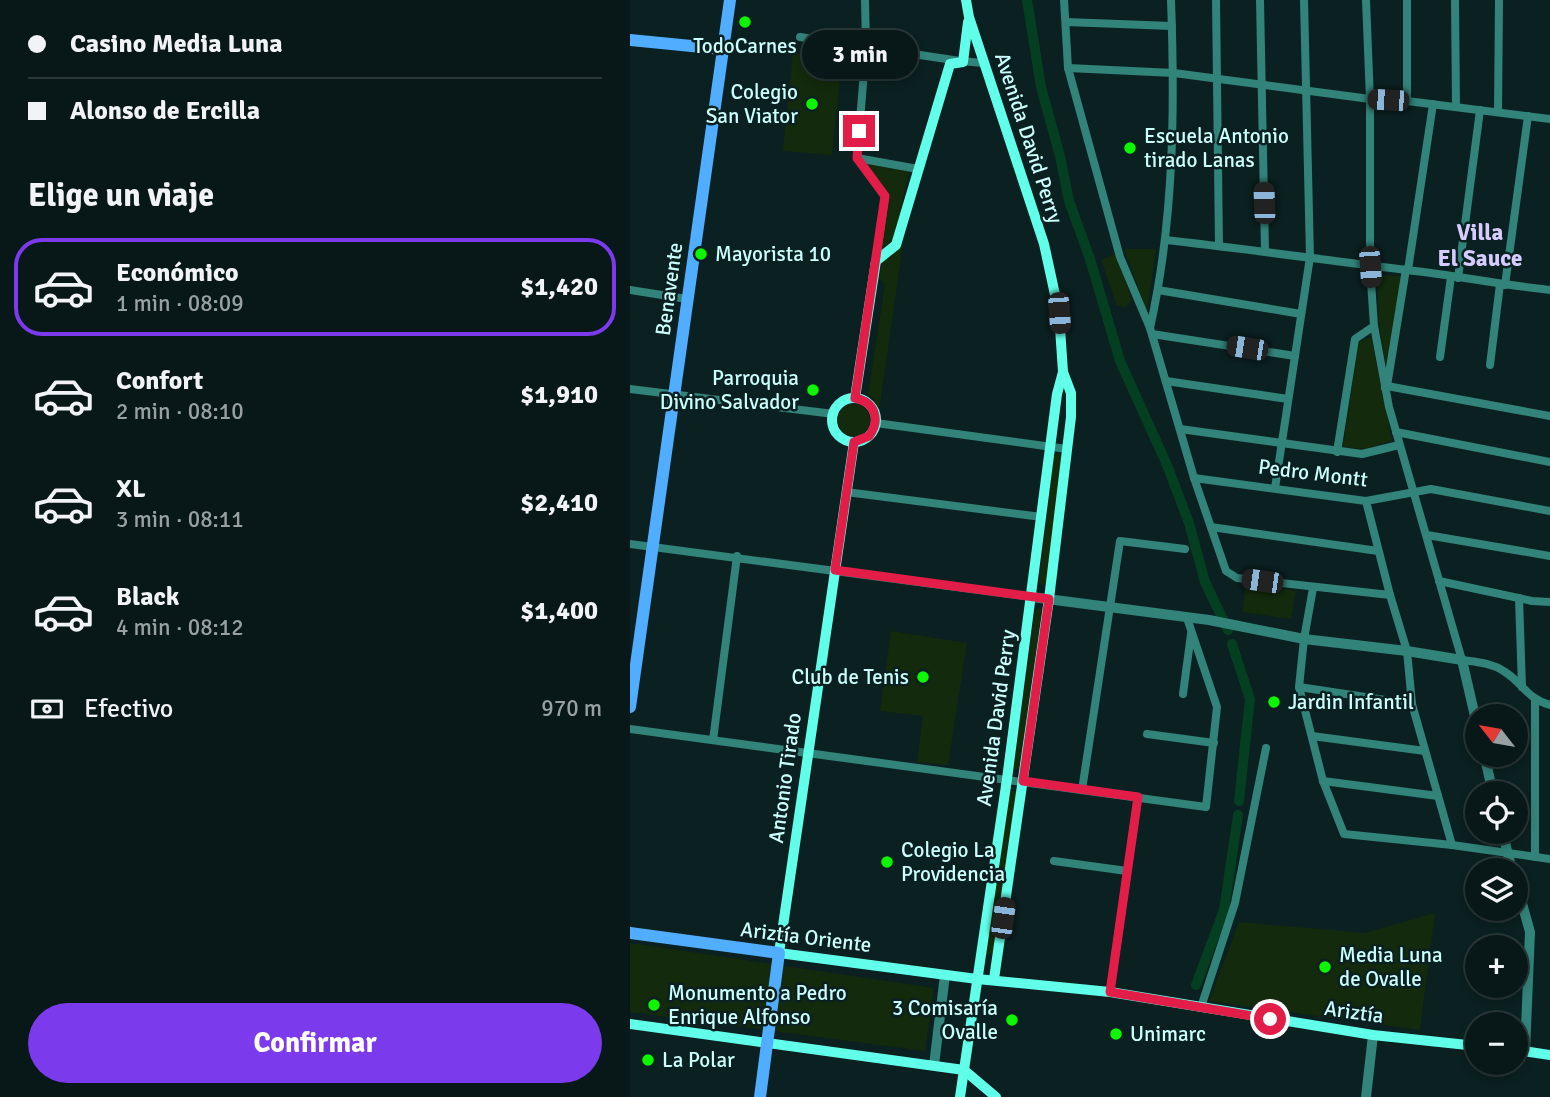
<!DOCTYPE html>
<html lang="es">
<head>
<meta charset="utf-8">
<style>
  body { margin:0; font-family:Signika,sans-serif; background:#112121; color:#f1f3f6; height:100vh; display:flex; flex-direction:column; font-size:26px; white-space:nowrap }
  * { box-sizing:border-box; margin:0 }
  p { font-size:23px; color:#98a0a2 }
  .icon { flex:none; width:38px; height:38px; fill:none; stroke:currentColor; stroke-width:2; stroke-linecap:round; stroke-linejoin:round }
  .map { position:relative; flex:1; overflow:hidden }
  .drawer { display:flex; flex-direction:column; background:#081818; width:630px }
  .drawer>* { flex:none }
  .hud { display:grid; align-content:center; height:154px; padding:0 28px; background:#081818 }
  .needle { width:46px; rotate:301deg }
  .fabs { position:absolute; left:835px; top:704px; display:grid; gap:14px }
  .fabs a { display:grid; place-items:center; width:63px; height:63px; border-radius:50%; background:#081818; box-shadow:0 4px 10px #0003,0 0 0 2px #293737; font-size:35px }
  .end { position:absolute; width:32px; height:32px; margin:-16px; border:9px solid #e11d48; background:#fff; box-shadow:0 0 0 4px #fff }
  .from { border-radius:50% }
  .bubble { position:absolute; height:49px; border-radius:24px; background:#081818; box-shadow:0 4px 10px #0003,0 0 0 2px #293737; font-size:23px; font-weight:700; line-height:49px; text-align:center }
  .car { position:absolute; width:21px; height:42px; margin:-21px -10px; border-radius:9px; box-shadow:0 0 5px 2px #0007; background:linear-gradient(#222 24%,#8ab4d8 0 40%,#222 0 76%,#8ab4d8 0 86%,#222 0) }
  .hud b { display:flex; align-items:center; gap:24px; height:66px; font-size:26px }
  .hud b+b { border-top:2px solid #293737 }
  .hud i { width:18px; height:18px; background:#f1f3f6 }
  ul { padding:0; list-style:none }
  li { display:flex; align-items:center; gap:21px; height:98px; margin:0 14px 10px; padding:0 14px; border:4px solid transparent; border-radius:28px }
  li div { flex:1 }
  li b { display:block; font-size:26px }
  li em { font-style:normal; font-weight:700 }
  li.on { border-color:#7c3aed }
  li>.icon { width:63px; height:63px; stroke-width:1.5 }
  h2 { padding:0 28px; font-size:32px; line-height:84px }
  .pay { display:flex; align-items:center; gap:18px; height:77px; padding:0 28px; font-size:26px }
  .pay p { margin-inline-start:auto }
  .primary-button { display:flex; gap:14px; margin-top:auto; padding:14px 28px }
  .primary-button a { flex:1; height:80px; border-radius:42px; background:#7c3aed; color:#fff; font-size:28px; font-weight:700; line-height:80px; text-align:center }
  main { display:flex; flex:1; min-height:0 }
  .map>svg:first-child { display:block }
  .green { fill:#132a0d }
  .lines { fill:none; stroke-linecap:round; stroke-linejoin:round }
  .canal { stroke:#053f21; stroke-width:10 }
  .minor { stroke:#328379; stroke-width:8 }
  .tertiary { stroke:#328379; stroke-width:10 }
  .secondary { stroke:#61ffea; stroke-width:10 }
  .primary { stroke:#51adff; stroke-width:12 }
  .route { stroke:#e11d48; stroke-width:9 }
  .poi-dot { fill:#0ef500; stroke:#0b2020; stroke-width:2.5 }
  .labels { text-anchor:middle; dominant-baseline:central; stroke-width:5; stroke-linejoin:round; paint-order:stroke }
  .poi-label { font-size:21px; fill:#cafffd; stroke:#0b2020; text-anchor:start }
  .street-label { font-size:21px; fill:#cafffd; stroke:#0b2020 }
  .neighbourhood-label { font-size:23px; font-weight:bold; fill:#d6ccff; stroke:#0b2020 }
</style>
</head>
<body>
<main>
<section class="drawer">
<div class="hud">
<b><i class="from"></i>Casino Media Luna</b>
<b><i></i>Alonso de Ercilla</b>
</div>
<h2>Elige un viaje</h2>
<ul>
<li class="on"><svg class="icon" aria-label="car" viewBox="0 0 24 24"><path d="M5 17H2v-5l4-1 3-4h7l3 4 3 1v5h-3M9 17h6M6 11h13"/><circle cx="7" cy="17" r="2"/><circle cx="17" cy="17" r="2"/></svg><div><b>Económico</b><p>1 min · 08:09</p></div><em>$1,420</em></li>
<li><svg class="icon" aria-label="car" viewBox="0 0 24 24"><path d="M5 17H2v-5l4-1 3-4h7l3 4 3 1v5h-3M9 17h6M6 11h13"/><circle cx="7" cy="17" r="2"/><circle cx="17" cy="17" r="2"/></svg><div><b>Confort</b><p>2 min · 08:10</p></div><em>$1,910</em></li>
<li><svg class="icon" aria-label="car" viewBox="0 0 24 24"><path d="M5 17H2v-5l4-1 3-4h7l3 4 3 1v5h-3M9 17h6M6 11h13"/><circle cx="7" cy="17" r="2"/><circle cx="17" cy="17" r="2"/></svg><div><b>XL</b><p>3 min · 08:11</p></div><em>$2,410</em></li>
<li><svg class="icon" aria-label="car" viewBox="0 0 24 24"><path d="M5 17H2v-5l4-1 3-4h7l3 4 3 1v5h-3M9 17h6M6 11h13"/><circle cx="7" cy="17" r="2"/><circle cx="17" cy="17" r="2"/></svg><div><b>Black</b><p>4 min · 08:12</p></div><em>$1,400</em></li>
</ul>
<div class="pay"><svg class="icon" aria-label="cash" viewBox="0 0 24 24"><path d="M3 7h18v10H3z"/><circle cx="12" cy="12" r="2"/></svg>Efectivo<p>970 m</p></div>
<div class="primary-button"><a>Confirmar</a></div>
</section>
<div class="map">
<svg width="920" height="1097" viewBox="0 0 920 1097">
  <rect width="100%" height="100%" fill="#0b2020"/>
  <g class="green">
    <polygon points="163,53 212,58 202,155 153,151"/>
    <polygon points="234,163 279,171 264,241 250,252 258,195"/>
    <polygon points="273,244 249,410 244,399 238,394 255,285 249,277 252,263"/>
    <polygon points="494,249 526,249 517,311"/>
    <polygon points="486,253 502,300 495,308 487,305 471,260"/>
    <polygon points="747,275 772,276 756,370 749,322"/>
    <polygon points="741,337 762,441 734,449 713,447 729,342"/>
    <circle cx="224" cy="420" r="16"/>
    <polygon points="429,452 432,455 417,583 412,585 409,583 424,456"/>
    <polygon points="616,583 666,591 661,619 612,612"/>
    <polygon points="410,608 412,610 390,768 383,770 406,609"/>
    <polygon points="261,631 337,643 318,765 287,762 293,716 250,711"/>
    <polygon points="380,790 387,792 363,953 358,956 355,953"/>
    <polygon points="805,913 790,1030 579,1001 609,922 735,933"/>
    <polygon points="0,943 304,988 295,1051 0,1012"/>
  </g>
  <g class="lines">
    <g class="canal">
      <polyline points="397,0 411,87 430,156 439,201 460,259 490,361 537,465 559,523 575,582 598,630"/>
      <polyline points="602,644 620,699 609,801"/>
      <polyline points="566,985 594,910 608,815"/>
    </g>
    <g class="minor">
      <polyline points="235,0 236,47 227,158 255,196 246,261"/>
      <polyline points="434,0 438,68 490,257 520,328 564,478 596,571 607,578 760,595"/>
      <polyline points="586,0 589,246"/>
      <polyline points="630,0 635,251"/>
      <path d="M736,0L740,99V267L744,326L759,407L832,660C846,662 863,663 875,672C894,684 896,698 920,705"/>
      <polyline points="777,0 777,101"/>
      <polyline points="825,0 826,107"/>
      <polyline points="436,22 542,26"/>
      <polyline points="170,37 330,61 353,63"/>
      <polyline points="438,68 544,73 740,99 777,101 920,119"/>
      <polyline points="868,112 869,0"/>
      <polyline points="227,158 288,169"/>
      <path d="M536,240C616,249 696,260 776,270C824,275 872,285 920,290"/>
      <polyline points="778,270 803,104"/>
      <polyline points="828,278 850,110"/>
      <polyline points="875,285 898,116"/>
      <polyline points="0,290 57,299"/>
      <polyline points="528,290 671,314"/>
      <path d="M520,328C544,221 545,109 541,0"/>
      <polyline points="522,334 665,356"/>
      <polyline points="810,357 821,277"/>
      <polyline points="860,365 870,284"/>
      <polyline points="536,381 658,399"/>
      <polyline points="757,386 776,269"/>
      <polyline points="755,388 757,386 920,416"/>
      <polyline points="0,389 204,414"/>
      <polyline points="246,423 437,449"/>
      <polyline points="550,429 732,454 769,445"/>
      <polyline points="766,432 920,462"/>
      <polyline points="707,452 725,339 744,326"/>
      <polyline points="564,478 736,501 801,489 920,511"/>
      <polyline points="645,488 680,257 674,0"/>
      <polyline points="216,492 412,517"/>
      <polyline points="736,501 760,595 777,651 782,704 822,845"/>
      <polyline points="581,527 748,551"/>
      <polyline points="797,535 920,556"/>
      <polyline points="0,544 402,597"/>
      <polyline points="809,581 902,601 920,602"/>
      <polyline points="683,588 674,639 669,687 693,781 714,834 822,845 920,859"/>
      <polyline points="889,598 892,687"/>
      <polyline points="669,687 782,704"/>
      <polyline points="553,694 561,634"/>
      <polyline points="905,701 905,857"/>
      <polyline points="0,729 576,807 587,707 557,618"/>
      <polyline points="517,734 584,743"/>
      <polyline points="682,736 795,751"/>
      <polyline points="83,740 107,556"/>
      <polyline points="693,781 808,796"/>
      <polyline points="452,790 490,541 555,549"/>
      <polyline points="424,861 497,871"/>
      <polyline points="480,992 508,797"/>
      <polyline points="571,1007 605,903 636,748"/>
    </g>
    <g class="tertiary">
      <polyline points="402,597 579,620 674,639 777,651 832,660 847,725"/>
      <polyline points="854,754 863,793"/>
      <polyline points="872,831 882,870"/>
      <polyline points="886,882 900,932 895,1051"/>
      <polyline points="304,1065 315,975"/>
      <polyline points="736,1097 743,1035"/>
    </g>
    <g class="secondary">
      <polyline points="336,0 339,17 414,244 429,313 433,372 441,393 441,417 419,599 364,979"/>
      <polyline points="225,398 246,261 266,245 320,64 333,62 338,22"/>
      <circle cx="224" cy="420" r="22"/>
      <polyline points="224,442 149,953 347,979 480,992 743,1035 847,1046"/>
      <polyline points="0,1024 334,1070 366,1097"/>
      <polyline points="886,1050 920,1055"/>
      <polyline points="330,1097 377,779 427,394 433,372"/>
    </g>
    <g class="primary">
      <polyline points="0,40 92,49"/>
      <polyline points="0,707 100,0"/>
      <polyline points="0,933 149,953 130,1097"/>
    </g>
  </g>
  <g class="lines">
    <path class="route" d="M229,131L227,158L255,196L225,398C245,402 251,420 239,436L224,442L205,570L419,599L393,781L508,797L480,992L640,1019"/>
  </g>
  <g class="poi-dot">
    <circle cx="115" cy="22" r="7"/>
    <circle cx="182" cy="104" r="7"/>
    <circle cx="500" cy="148" r="7"/>
    <circle cx="71" cy="254" r="7"/>
    <circle cx="183" cy="390" r="7"/>
    <circle cx="293" cy="677" r="7"/>
    <circle cx="644" cy="702" r="7"/>
    <circle cx="257" cy="862" r="7"/>
    <circle cx="695" cy="967" r="7"/>
    <circle cx="24" cy="1005" r="7"/>
    <circle cx="382" cy="1020" r="7"/>
    <circle cx="486" cy="1034" r="7"/>
    <circle cx="18" cy="1060" r="7"/>
  </g>
  <g class="labels">
    <g class="poi-label">
      <text x="115" y="46" text-anchor="middle">TodoCarnes</text>
      <text x="168" y="92" text-anchor="end">Colegio<tspan x="168" dy="24">San Viator</tspan></text>
      <text x="514" y="136">Escuela Antonio<tspan x="514" dy="24">tirado Lanas</tspan></text>
      <text x="85" y="254">Mayorista 10</text>
      <text x="169" y="378" text-anchor="end">Parroquia<tspan x="169" dy="24">Divino Salvador</tspan></text>
      <text x="279" y="677" text-anchor="end">Club de Tenis</text>
      <text x="658" y="702">Jardin Infantil</text>
      <text x="271" y="850">Colegio La<tspan x="271" dy="24">Providencia</tspan></text>
      <text x="709" y="955">Media Luna<tspan x="709" dy="24">de Ovalle</tspan></text>
      <text x="38" y="993">Monumento a Pedro<tspan x="38" dy="24">Enrique Alfonso</tspan></text>
      <text x="368" y="1008" text-anchor="end">3 Comisaría<tspan x="368" dy="24">Ovalle</tspan></text>
      <text x="500" y="1034">Unimarc</text>
      <text x="32" y="1060">La Polar</text>
    </g>
    <g class="street-label">
      <text transform="translate(399 138) rotate(72)">Avenida David Perry</text>
      <text transform="translate(39 289) rotate(-82)">Benavente</text>
      <text transform="translate(683 473) rotate(7)">Pedro Montt</text>
      <text transform="translate(366 718) rotate(-82)">Avenida David Perry</text>
      <text transform="translate(155 778) rotate(-82)">Antonio Tirado</text>
      <text transform="translate(176 937) rotate(7)">Ariztía Oriente</text>
      <text transform="translate(724 1012) rotate(8)">Ariztía</text>
    </g>
    <g class="neighbourhood-label">
      <text x="850" y="232">Villa<tspan x="850" dy="26">El Sauce</tspan></text>
    </g>
  </g>
</svg>
<div class="fabs">
<a><svg class="needle" viewBox="-14 -14 28 28"><path d="M0-13l5 13h-10z" fill="#e53935"/><path d="M0 13l5-13h-10z" fill="#98a0a2"/></svg></a>
<a><svg class="icon" aria-label="locate" viewBox="0 0 24 24"><circle cx="12" cy="12" r="6"/><path d="M12 2v4M12 18v4M2 12h4M18 12h4"/></svg></a>
<a><svg class="icon" aria-label="layers" viewBox="0 0 24 24"><path d="M12 4l9 5-9 5-9-5zM3 14l9 5 9-5"/></svg></a>
<a>+</a>
<a>−</a>
</div>
<i class="end from" style="left:640px;top:1019px"></i>
<i class="end" style="left:229px;top:131px"></i>
<div class="bubble" style="left:172px;top:30px;width:116px">3 min</div>
<i class="car" style="left:758px;top:100px;rotate:273deg"></i>
<i class="car" style="left:634px;top:203px;rotate:358deg"></i>
<i class="car" style="left:740px;top:267px;rotate:176deg"></i>
<i class="car" style="left:429px;top:313px;rotate:176deg"></i>
<i class="car" style="left:617px;top:348px;rotate:279deg"></i>
<i class="car" style="left:632px;top:581px;rotate:278deg"></i>
<i class="car" style="left:373px;top:918px;rotate:8deg"></i>
</div>
</main>
</body>
</html>
